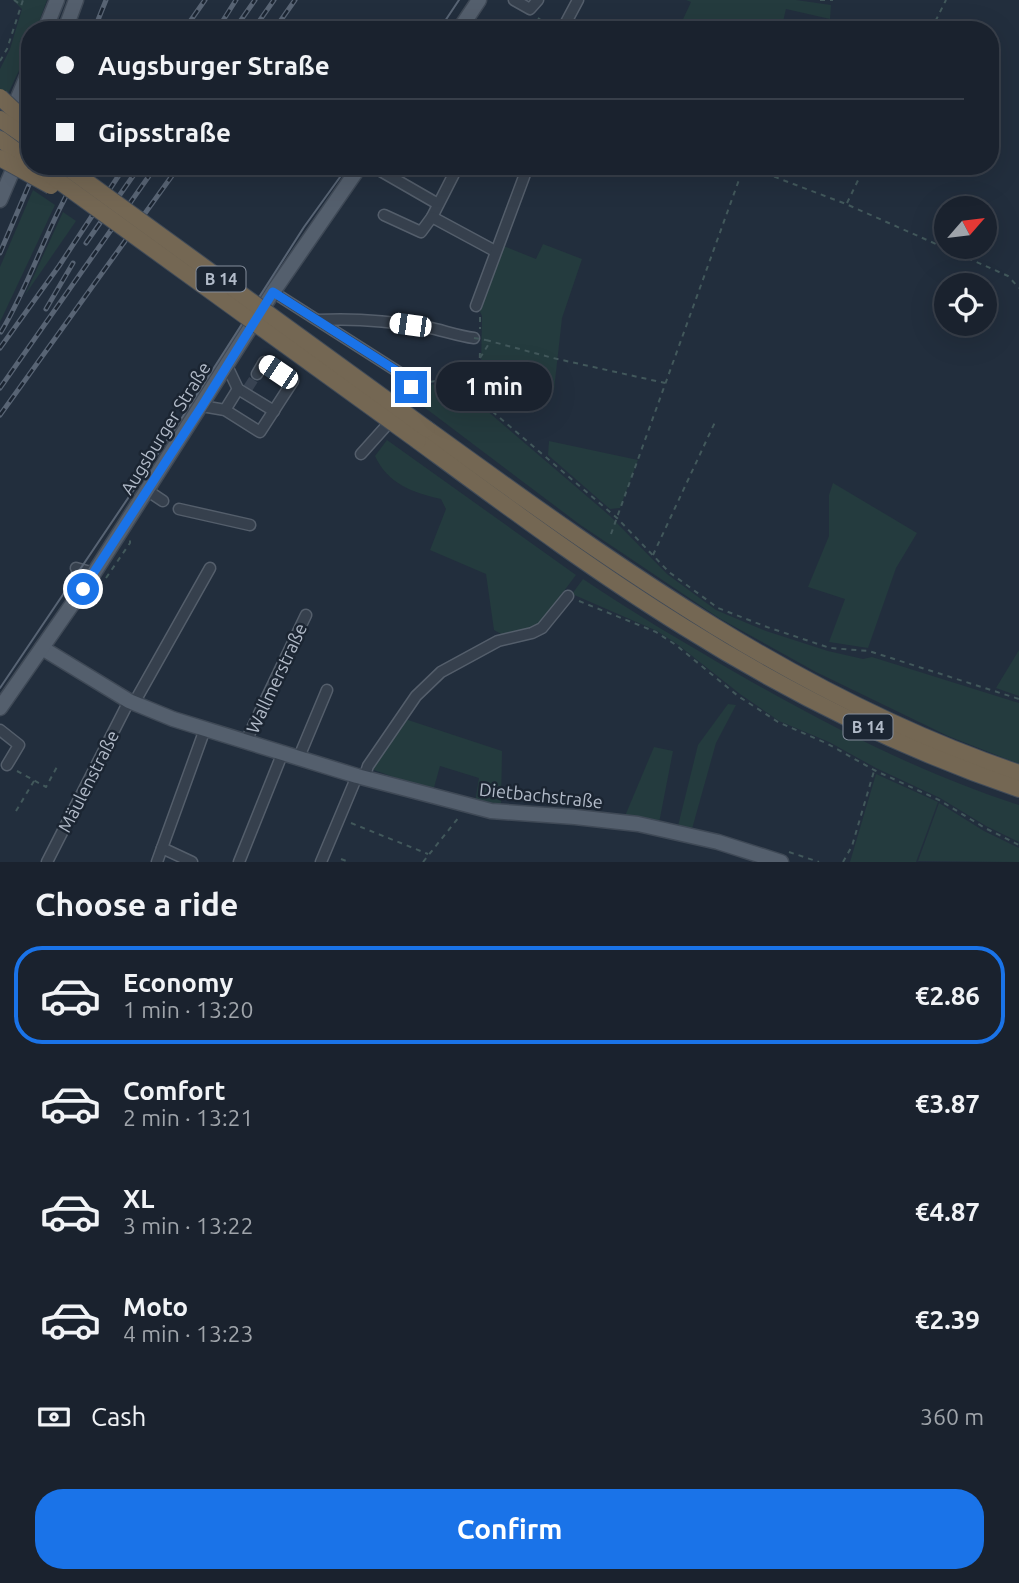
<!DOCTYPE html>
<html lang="en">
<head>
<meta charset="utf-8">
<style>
  body { margin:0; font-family:Ubuntu,sans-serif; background:#272f3a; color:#f1f3f6; height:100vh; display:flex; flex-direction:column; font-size:26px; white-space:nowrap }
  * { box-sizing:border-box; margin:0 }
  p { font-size:23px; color:#9fa4aa }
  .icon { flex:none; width:38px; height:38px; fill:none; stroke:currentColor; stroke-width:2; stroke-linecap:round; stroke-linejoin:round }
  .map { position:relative; height:862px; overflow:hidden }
  .sheet { display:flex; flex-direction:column; background:#1a222e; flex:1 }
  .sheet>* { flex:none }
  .guide { position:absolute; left:21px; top:21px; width:978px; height:154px; border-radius:28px; box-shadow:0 7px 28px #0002,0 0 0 2px #383f4a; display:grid; align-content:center; height:154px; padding:0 35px; background:#1a222e }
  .needle { width:46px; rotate:62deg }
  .tools { position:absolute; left:934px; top:196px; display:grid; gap:14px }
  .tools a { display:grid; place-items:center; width:63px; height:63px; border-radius:50%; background:#1a222e; box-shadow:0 7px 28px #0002,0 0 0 2px #383f4a; font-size:35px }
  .end { position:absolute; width:32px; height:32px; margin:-16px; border:9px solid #1a73e8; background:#fff; box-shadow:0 0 0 4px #fff }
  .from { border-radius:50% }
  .bubble { position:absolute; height:49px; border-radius:24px; background:#1a222e; box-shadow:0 7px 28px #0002,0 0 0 2px #383f4a; font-size:23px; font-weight:600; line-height:49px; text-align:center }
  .car { position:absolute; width:21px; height:42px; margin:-21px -10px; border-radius:9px; box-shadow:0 0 5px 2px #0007; background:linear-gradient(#fff 24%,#345 0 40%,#fff 0 76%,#345 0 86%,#fff 0) }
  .guide b { display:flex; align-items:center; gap:24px; height:66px; font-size:26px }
  .guide b+b { border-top:2px solid #383f4a }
  .guide i { width:18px; height:18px; background:#f1f3f6 }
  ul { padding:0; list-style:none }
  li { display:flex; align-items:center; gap:21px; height:98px; margin:0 14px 10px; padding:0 21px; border:4px solid transparent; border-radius:28px }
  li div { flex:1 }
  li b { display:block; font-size:26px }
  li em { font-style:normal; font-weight:600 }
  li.current { border-color:#1a73e8 }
  li>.icon { width:63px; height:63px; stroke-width:1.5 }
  h2 { padding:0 35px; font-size:32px; line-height:84px }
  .pay { display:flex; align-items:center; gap:18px; height:77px; padding:0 35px; font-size:26px }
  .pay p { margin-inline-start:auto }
  .cta { display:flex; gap:14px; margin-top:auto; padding:14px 35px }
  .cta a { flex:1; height:80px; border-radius:28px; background:#1a73e8; color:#fff; font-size:28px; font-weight:600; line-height:80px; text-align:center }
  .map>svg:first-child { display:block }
  .green { fill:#243b3e }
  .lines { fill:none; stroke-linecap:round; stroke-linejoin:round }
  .minor-tunnel { stroke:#384352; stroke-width:10; stroke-dasharray:10 5; stroke-linecap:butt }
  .minor-casing { stroke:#545e6b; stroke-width:13 }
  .major-casing { stroke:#3f4956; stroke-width:17 }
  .highway-casing { stroke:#414b58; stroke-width:18 }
  .path { stroke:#42585b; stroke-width:2; stroke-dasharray:5 5; stroke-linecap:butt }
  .minor { stroke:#36404d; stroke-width:10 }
  .major { stroke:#545f6d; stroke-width:14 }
  .highway { stroke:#746753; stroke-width:16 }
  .tram { stroke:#586474; stroke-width:2 }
  .rail-casing { stroke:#586474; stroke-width:5 }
  .rail { stroke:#1b2532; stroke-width:2.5; stroke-dasharray:8; stroke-linecap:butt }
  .highway-bridge-casing { stroke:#414b58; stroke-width:18; stroke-linecap:butt }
  .path-bridge { stroke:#42585b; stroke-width:2; stroke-dasharray:5 5; stroke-linecap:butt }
  .highway-bridge { stroke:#746753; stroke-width:16 }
  .route { stroke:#1a73e8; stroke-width:9 }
  .labels { text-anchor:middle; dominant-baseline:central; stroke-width:5; stroke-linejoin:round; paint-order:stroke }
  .shield { fill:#1b2532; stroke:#858e9c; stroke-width:2 }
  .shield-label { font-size:16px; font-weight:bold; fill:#b2bbc9 }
  .street-label { font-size:18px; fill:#b2bbc9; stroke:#1b2532 }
</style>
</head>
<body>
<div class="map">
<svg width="1019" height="862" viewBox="0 0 1019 862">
  <rect width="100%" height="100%" fill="#222e3d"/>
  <g class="green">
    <polygon points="13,0 47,0 36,30 30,30 30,47 0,111 0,69 10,49 22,9"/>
    <polygon points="686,0 796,0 831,5 830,19 786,9 781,30 678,30 691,2"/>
    <polygon points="33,190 55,205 0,322 0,267"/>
    <polygon points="63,212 76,221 25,295"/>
    <polygon points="543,244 582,259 562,318 554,390 481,368 482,316 477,305 501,245 536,259"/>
    <polygon points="432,384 454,389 478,403 610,516 667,574 716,610 766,631 828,651 863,659 872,657 1019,703 1019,764 948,736 816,672 719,618 579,524 420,404"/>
    <path d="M387,440L576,575L539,624L531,629L503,635L494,630L486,574L430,550L446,509L441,499C413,493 387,483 375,456Z"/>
    <polygon points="549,441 638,460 620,508 610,509 548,455"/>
    <polygon points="833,483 917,533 896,568 868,648 829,642 845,599 808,587 829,536 829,495"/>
    <path d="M583,579C633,613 685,643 738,674C827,725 920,773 1019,805V842L986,826L940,798L876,768L829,742L779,721L740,694L677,644L657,631L572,594Z"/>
    <polygon points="1019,650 1019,696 996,688"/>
    <polygon points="728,704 736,705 716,743 692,829 678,826 698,745"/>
    <polygon points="405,719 502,751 501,807 475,802 479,778 440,766 433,791 371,769"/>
    <polygon points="654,747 673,751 659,823 625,816"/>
    <polygon points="876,774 938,802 916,862 850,862"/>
    <polygon points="939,803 984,831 1019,848 1019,862 918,861"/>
  </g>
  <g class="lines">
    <polyline class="minor-tunnel" points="248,388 257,374"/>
    <defs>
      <g id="minor">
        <polyline points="514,0 530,9 538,0"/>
        <polyline points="562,30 578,0"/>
        <polyline points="0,112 17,99 24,98 28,103 30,126"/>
        <polyline points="372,166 438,204"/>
        <polyline points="384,215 421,232 432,217 458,166"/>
        <polyline points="432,217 495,251"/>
        <polyline points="273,292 400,373 411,387 405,405 361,454"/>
        <polyline points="476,306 528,166"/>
        <path d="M318,320C354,318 390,321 426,327C442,330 458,336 474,338"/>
        <polyline points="227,366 238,389 274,411"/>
        <polyline points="202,406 225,410 260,432 293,381 264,362 257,374"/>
        <polyline points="225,410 238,389"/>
        <polyline points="148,491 163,501"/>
        <polyline points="179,509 250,525"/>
        <polyline points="76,568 94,573"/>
        <polyline points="134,703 210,568"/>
        <polyline points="0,730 19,745 7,765"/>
        <polyline points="246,741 306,615"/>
        <polyline points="299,757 327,690"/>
        <polyline points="364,778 368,766 416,696 441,672 498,641 532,633 542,628 568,596"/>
        <polyline points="162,848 192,862"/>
        <polyline points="47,862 129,701"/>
        <polyline points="157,862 205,729"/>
        <polyline points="239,862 283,752"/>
        <polyline points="321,862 357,776"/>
      </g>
      <g id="major">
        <polyline points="45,30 57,0"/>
        <polyline points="65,30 76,0"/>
        <polyline points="459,30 479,0"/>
        <polyline points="0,141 30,69"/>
        <polyline points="0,200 30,130"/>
        <polyline points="42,648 129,701 173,719 357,776 491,811 575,817 638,824 718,842 781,862"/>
        <polyline points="0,708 94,573 273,292 360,166"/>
      </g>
      <g id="highway">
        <path d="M427,429C611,562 800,700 1019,773"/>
        <path d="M418,441C505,505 592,570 684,627C789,693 902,749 1019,789"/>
      </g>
    </defs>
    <use href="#minor" class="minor-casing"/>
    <use href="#major" class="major-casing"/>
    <use href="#highway" class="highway-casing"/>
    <g class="path">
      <polyline points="14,0 21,5"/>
      <polyline points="820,0 833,0"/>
      <polyline points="538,18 553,29"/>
      <polyline points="931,30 946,0"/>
      <polyline points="0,61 7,49 23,0"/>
      <polyline points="746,166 846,204 1008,276 1019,288"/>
      <polyline points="847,203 865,166"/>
      <polyline points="480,317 480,329"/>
      <polyline points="486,340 553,358 665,383"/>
      <polyline points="480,358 490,342"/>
      <polyline points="421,383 436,381 447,384 479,400 617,518 669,572 718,608 767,627 830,648 869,651 1019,699"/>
      <polyline points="479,398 480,348"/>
      <polyline points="611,534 744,166"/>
      <polyline points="653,555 716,420"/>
      <polyline points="106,578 130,543 130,538"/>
      <polyline points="579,601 656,632 676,645 738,696 778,722 828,744 874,770 939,800 985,828 1019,845"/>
      <polyline points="17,771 46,787 58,765"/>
      <polyline points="16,811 34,781"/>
      <polyline points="351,823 428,854"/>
      <polyline points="789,852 819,862"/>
      <polyline points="341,859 349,862"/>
      <polyline points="423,862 459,817"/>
      <polyline points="843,862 852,846 874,771"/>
    </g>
    <use href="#minor" class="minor"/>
    <use href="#major" class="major"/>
    <use href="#highway" class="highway"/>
    <g class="tram">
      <polyline points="439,30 459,0"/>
      <polyline points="0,688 178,424 304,227 348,166"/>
    </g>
    <defs>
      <g id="rail">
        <polyline points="94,30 106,0"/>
        <polyline points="184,30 205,0"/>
        <polyline points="217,30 236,0"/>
        <polyline points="234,30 255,0"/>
        <polyline points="253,30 274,0"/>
        <polyline points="274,30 295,0"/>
        <polyline points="86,243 140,166"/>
        <polyline points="0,253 37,166"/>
        <polyline points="46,309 73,263"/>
        <path d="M1,332C33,279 49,218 84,166"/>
        <polyline points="0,348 59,266 125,166"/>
        <polyline points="0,388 156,166"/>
        <polyline points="0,415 179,166"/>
      </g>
    </defs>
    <use href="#rail" class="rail-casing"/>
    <use href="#rail" class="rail"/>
    <defs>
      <g id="highway-bridge">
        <polyline points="0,97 30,125"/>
        <polyline points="0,119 30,140"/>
        <polyline points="0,139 30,161"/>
        <polyline points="0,158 51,186"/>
        <polyline points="38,166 418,441"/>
        <polyline points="65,166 427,429"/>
      </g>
    </defs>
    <use href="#highway-bridge" class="highway-bridge-casing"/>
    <polyline class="path-bridge" points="474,338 486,340"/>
    <use href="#highway-bridge" class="highway-bridge"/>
  </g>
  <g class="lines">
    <polyline class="route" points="83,589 202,406 273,292 400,373 411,387"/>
  </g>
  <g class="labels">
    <g class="shield">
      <rect x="196.5" y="266.5" width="49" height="25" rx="5"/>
      <rect x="843.5" y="714.5" width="49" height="25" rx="5"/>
    </g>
    <g class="shield-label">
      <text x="221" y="279">B 14</text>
      <text x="868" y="727">B 14</text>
    </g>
    <g class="street-label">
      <text transform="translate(165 428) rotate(-58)">Augsburger Straße</text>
      <text transform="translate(276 678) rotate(-65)">Wallmerstraße</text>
      <text transform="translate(88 781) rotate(-63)">Mäulenstraße</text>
      <text transform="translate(541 795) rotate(6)">Dietbachstraße</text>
    </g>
  </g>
</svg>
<div class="tools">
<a><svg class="needle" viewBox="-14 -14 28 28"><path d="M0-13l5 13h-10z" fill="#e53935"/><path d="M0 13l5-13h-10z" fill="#9fa4aa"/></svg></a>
<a><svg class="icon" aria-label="locate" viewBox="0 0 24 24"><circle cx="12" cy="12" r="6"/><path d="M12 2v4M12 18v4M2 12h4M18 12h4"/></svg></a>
</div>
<i class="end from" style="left:83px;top:589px"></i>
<i class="end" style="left:411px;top:387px"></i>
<div class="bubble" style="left:436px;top:362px;width:116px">1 min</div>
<i class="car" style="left:410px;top:325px;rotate:278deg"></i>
<i class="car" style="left:278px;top:372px;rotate:304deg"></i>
<div class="guide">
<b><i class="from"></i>Augsburger Straße</b>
<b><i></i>Gipsstraße</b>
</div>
</div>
<section class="sheet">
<h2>Choose a ride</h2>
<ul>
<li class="current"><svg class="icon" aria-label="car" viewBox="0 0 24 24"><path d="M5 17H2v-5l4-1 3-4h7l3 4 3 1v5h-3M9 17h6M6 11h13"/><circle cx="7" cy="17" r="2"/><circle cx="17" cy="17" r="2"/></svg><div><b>Economy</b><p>1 min · 13:20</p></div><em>€2.86</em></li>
<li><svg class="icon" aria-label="car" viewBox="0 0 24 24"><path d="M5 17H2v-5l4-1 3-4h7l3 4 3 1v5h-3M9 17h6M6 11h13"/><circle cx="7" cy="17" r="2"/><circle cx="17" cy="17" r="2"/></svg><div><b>Comfort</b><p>2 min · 13:21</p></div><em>€3.87</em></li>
<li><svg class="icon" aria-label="car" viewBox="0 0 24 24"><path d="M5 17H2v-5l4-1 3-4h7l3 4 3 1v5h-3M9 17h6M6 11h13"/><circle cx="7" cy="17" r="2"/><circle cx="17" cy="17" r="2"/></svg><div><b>XL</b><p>3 min · 13:22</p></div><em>€4.87</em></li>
<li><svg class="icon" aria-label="car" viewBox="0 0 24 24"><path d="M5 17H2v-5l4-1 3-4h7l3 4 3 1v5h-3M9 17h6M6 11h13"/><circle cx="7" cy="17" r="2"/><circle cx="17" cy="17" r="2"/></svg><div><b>Moto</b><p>4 min · 13:23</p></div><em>€2.39</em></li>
</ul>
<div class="pay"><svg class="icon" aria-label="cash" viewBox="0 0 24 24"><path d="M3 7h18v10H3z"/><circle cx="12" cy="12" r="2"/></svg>Cash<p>360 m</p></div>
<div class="cta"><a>Confirm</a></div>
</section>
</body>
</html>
